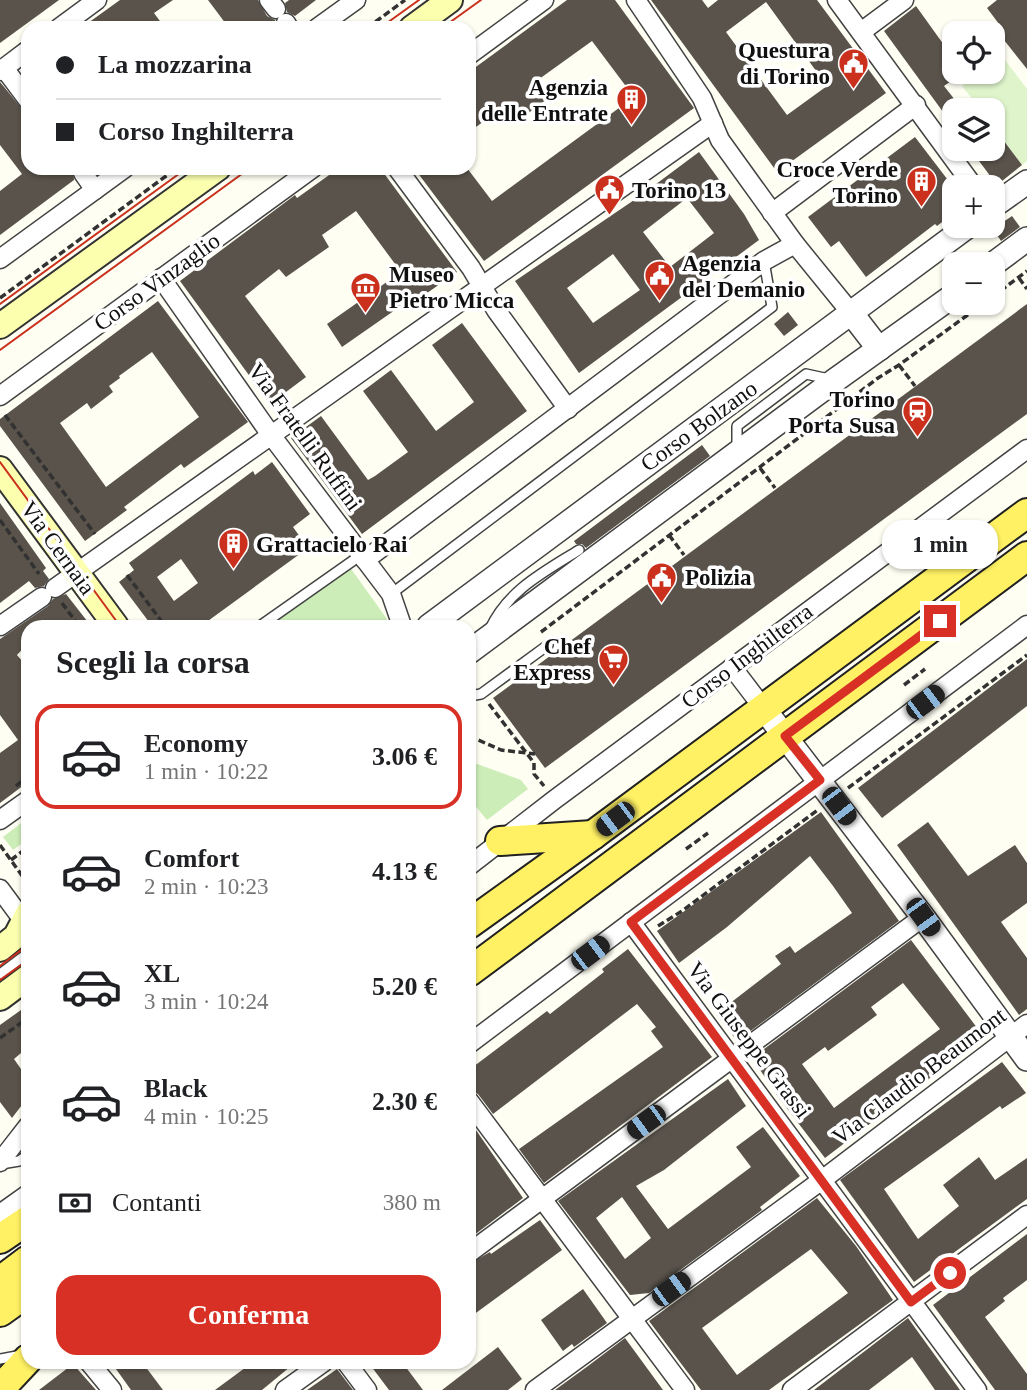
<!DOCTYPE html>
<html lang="it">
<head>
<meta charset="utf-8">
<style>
  body { margin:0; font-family:Georgia,serif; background:#f6f6f6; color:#202124; height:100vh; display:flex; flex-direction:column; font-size:26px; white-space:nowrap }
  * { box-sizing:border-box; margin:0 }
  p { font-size:23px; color:#757577 }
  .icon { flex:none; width:38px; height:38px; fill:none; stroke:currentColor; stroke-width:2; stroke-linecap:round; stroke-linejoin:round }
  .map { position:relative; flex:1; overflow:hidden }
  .drawer { position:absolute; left:21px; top:620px; width:455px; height:749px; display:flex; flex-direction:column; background:#fff; border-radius:21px; box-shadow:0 2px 5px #0004 }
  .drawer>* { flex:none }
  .guide { position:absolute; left:21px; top:21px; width:455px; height:154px; border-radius:21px; box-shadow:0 2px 5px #0004; display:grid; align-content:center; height:154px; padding:0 35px; background:#fff }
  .fabs { position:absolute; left:942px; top:21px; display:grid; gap:14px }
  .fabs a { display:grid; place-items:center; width:63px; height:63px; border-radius:14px; background:#fff; box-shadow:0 2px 5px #0004; font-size:35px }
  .end { position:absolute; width:32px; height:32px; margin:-16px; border:9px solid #d93025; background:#fff; box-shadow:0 0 0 4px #fff }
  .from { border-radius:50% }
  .bubble { position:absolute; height:49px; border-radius:21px; background:#fff; box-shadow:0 2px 5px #0004; font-size:23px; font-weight:700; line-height:49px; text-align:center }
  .car { position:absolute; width:21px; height:42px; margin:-21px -10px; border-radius:9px; box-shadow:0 0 5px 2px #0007; background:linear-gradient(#222 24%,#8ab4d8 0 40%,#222 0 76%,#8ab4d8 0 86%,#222 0) }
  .guide b { display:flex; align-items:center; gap:24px; height:66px; font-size:26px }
  .guide b+b { border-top:2px solid #e0e0e0 }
  .guide i { width:18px; height:18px; background:#202124 }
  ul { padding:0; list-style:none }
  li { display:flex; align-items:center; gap:21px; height:105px; margin:0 14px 10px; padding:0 21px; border:4px solid transparent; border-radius:21px }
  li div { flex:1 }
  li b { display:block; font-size:26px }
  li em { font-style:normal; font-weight:700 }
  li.current { border-color:#d93025 }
  li>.icon { width:63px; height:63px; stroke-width:1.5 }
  h2 { padding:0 35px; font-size:32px; line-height:84px }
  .pay { display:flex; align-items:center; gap:18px; height:77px; padding:0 35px; font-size:26px }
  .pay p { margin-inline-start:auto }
  .button { display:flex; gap:14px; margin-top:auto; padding:14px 35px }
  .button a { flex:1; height:80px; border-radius:21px; background:#d93025; color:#fff; font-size:28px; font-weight:700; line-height:80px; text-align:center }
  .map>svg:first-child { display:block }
  .green { fill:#ccedb8 }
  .pitch { fill:#dff4cb }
  .building { fill:#59534b; fill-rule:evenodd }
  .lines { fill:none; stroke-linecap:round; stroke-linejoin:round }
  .service-casing { stroke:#434343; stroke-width:12 }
  .minor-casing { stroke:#434343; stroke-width:21 }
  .tertiary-casing { stroke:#434343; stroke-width:26 }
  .secondary-casing { stroke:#323232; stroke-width:28 }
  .primary-casing { stroke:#212121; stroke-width:32 }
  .path { stroke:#323232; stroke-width:3.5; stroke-dasharray:7 3.5; stroke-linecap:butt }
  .service { stroke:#fff; stroke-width:9 }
  .minor { stroke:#fff; stroke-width:18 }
  .tertiary { stroke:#fff; stroke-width:23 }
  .secondary { stroke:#fbffae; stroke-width:24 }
  .primary { stroke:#fff163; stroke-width:28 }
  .tram { stroke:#cb301d; stroke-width:2 }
  .path-bridge { stroke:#323232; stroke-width:3.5; stroke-dasharray:7 3.5; stroke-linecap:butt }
  .route { stroke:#d93025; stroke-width:9 }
  .labels { text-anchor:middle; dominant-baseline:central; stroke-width:7; stroke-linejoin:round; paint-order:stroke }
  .poi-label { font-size:23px; font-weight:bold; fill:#101010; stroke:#fff; text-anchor:end }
  .street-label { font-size:23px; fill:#101010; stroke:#fff }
</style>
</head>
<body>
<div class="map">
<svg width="1027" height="1390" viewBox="0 0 1027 1390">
  <rect width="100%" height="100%" fill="#fffef3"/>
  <g class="green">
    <polygon points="349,566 387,619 379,626 266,626"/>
    <polygon points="469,761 521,780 528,789 487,820 469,798"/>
    <polygon points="28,818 28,839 13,850 3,837"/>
  </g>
  <polygon class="pitch" points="1002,56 1027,89 1027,161 1022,165 992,125 992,110 981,110 962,86 981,72 992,72 992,63"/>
  <g class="building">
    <polygon points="0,0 59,0 0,43"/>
    <polygon points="120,0 173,0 154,13 165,28 81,28"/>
    <polygon points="208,0 258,0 267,16 275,20 276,28 229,28"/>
    <polygon points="289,0 316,0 295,16 287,12 285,3"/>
    <polygon points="567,0 615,0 694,108 484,261 414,168 467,168 492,201 634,97 592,41 535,82 547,99 518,121 505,106 469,132 469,72"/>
    <path d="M651,0H702L708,8L718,0H817L886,93L777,172ZM766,2L827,86L787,115L726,32Z"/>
    <polygon points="997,0 1027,0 1027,69 1004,40 992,49 992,29 999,24 987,8"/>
    <polygon points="916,6 954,59 954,79 944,86 963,110 954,110 954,127 884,31"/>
    <polygon points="0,82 28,116 28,168 73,168 74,180 0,235 0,191 22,174 0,145"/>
    <polygon points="992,125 1022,165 997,185 970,149 992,149"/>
    <polygon points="915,137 954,188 954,213 937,226 935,224 866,277 839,241 831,247 808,217"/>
    <path d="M699,152L744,214L759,240L579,373L515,281L640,196ZM687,198L714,233L670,267L643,232ZM613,254L640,290L593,323L567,288Z"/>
    <polygon points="339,168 380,168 457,272 420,298 418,294 342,347 327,324 401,272 356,211 322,235 329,247 286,277 279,269 245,296 306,377 270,404 180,281 295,195 297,198"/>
    <polygon points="1012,216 1020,227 1001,241 993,229"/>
    <path d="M158,301L248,422L184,468L181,464L124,507L127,510L85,541L0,426V419ZM152,352L199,417L106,487L60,423L87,403L91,409L113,392L109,386L120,378L119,376Z"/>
    <polygon points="1027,304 1027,414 545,768 493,698"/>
    <polygon points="788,312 798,325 784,336 774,324"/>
    <polygon points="462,323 527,411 362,534 291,438 321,416 368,480 375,476 408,452 363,391 391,370 436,431 474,402 432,345"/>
    <polygon points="702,445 710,456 586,548 582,544 576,544 574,541"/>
    <path d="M272,462L310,514L293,527L308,548L201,626H152L119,582L134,570L129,563L253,471L255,475ZM181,559L198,583L174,601L157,577Z"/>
    <polygon points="0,503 46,568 43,571 49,579 44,586 35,588 29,581 0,603"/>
    <polygon points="66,594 91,626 28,626 28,643 17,655 28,668 28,782 0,803 0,753 18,740 0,715 0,639 48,606 53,599"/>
    <polygon points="1027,659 1027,706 882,818 858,788"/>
    <polygon points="821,812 899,921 737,1041 716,1014 781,964 775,956 790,946 795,953 852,913 833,886 810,856 727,927 679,963 657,931"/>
    <polygon points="928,822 968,876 1015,845 1027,863 1027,903 1001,922 1027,958 1027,1009 1019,1015 897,845"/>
    <path d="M911,940L984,1037L825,1158L779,1098L752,1058ZM903,983L940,1029L834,1108L802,1064L825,1047L828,1051L877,1015L871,1007Z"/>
    <polygon points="628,949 712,1057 544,1183 519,1149 663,1047 651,1031 656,1027 637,1004 493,1114 478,1094 469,1090 469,1070 547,1011 550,1014 604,972 602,969"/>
    <polygon points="28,1005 28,1047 14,1059 28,1079 28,1097 12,1118 0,1102 0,1025"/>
    <polygon points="1002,1062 1026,1093 1002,1109 1000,1106 884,1189 918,1239 959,1206 943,1185 979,1157 995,1180 1027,1158 1027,1199 914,1282 840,1180"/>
    <path d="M728,1079L746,1106L664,1170L636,1186L668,1229L751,1167L736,1147L763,1127L800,1176L760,1207L762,1210L649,1293L630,1295L558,1201ZM622,1197L651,1238L625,1259L596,1218Z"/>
    <polygon points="469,1120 523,1198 469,1239"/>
    <path d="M817,1198L856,1246L893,1300L769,1390H701L649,1321ZM811,1249L848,1293L737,1375L702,1328Z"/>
    <polygon points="540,1220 562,1250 469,1318 469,1264 490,1252 491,1254"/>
    <polygon points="1027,1234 1027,1280 1003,1298 1005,1301 985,1317 1027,1374 1027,1390 995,1390 933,1305"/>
    <polygon points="583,1289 607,1323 574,1347 572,1344 563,1351 541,1320"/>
    <polygon points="908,1318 960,1390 935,1390 912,1357 869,1390 814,1390"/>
    <polygon points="625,1338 663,1390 555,1390 588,1366"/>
    <polygon points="498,1347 522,1379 508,1390 442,1390"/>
    <polygon points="111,1362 142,1362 163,1390 131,1390"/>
    <polygon points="253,1362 296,1362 262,1390 215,1390"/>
    <polygon points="368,1362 402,1362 423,1390 389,1390"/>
    <polygon points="73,1364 96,1390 39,1390"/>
    <polygon points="337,1369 353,1390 307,1390"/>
  </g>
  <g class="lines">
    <defs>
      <g id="service">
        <polyline points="737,449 737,426 806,374 829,379"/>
        <polyline points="391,594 772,307 764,261"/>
        <polyline points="260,626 361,555"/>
        <path d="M490,629C508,590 544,572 579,550"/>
        <polyline points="469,696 481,694 548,645"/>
        <polyline points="0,974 28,953"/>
        <polyline points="1,1164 19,1161 28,1155"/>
        <polyline points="0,1359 22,1355"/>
      </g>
      <g id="minor">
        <polyline points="269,0 276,9"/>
        <polyline points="636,0 702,98 720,140 795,244 852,314"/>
        <polyline points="837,0 974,187"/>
        <polyline points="286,23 289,28"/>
        <polyline points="59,28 97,0"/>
        <polyline points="317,28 356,0"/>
        <polyline points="861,32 904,0"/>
        <polyline points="469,55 544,0"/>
        <polyline points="4,68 28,100"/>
        <polyline points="0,71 28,50"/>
        <polyline points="397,168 471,268 496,310 568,409"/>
        <polyline points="83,173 95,190"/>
        <polyline points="772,213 916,105"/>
        <polyline points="0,259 125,168"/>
        <polyline points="161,278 271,435 391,594 402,626"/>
        <polyline points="0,396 313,168"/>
        <polyline points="365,560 764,261 795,244"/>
        <polyline points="55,588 713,123"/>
        <polyline points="0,626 42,597"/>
        <polyline points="732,667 764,709"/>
        <polyline points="0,820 28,800"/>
        <polyline points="469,866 554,800 1027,449"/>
        <polyline points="0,889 28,927"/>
        <polyline points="631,922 977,1390"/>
        <polyline points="469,1044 1027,625"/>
        <polyline points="469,1101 685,1390"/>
        <polyline points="0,1162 28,1126"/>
        <polyline points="0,1214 28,1194"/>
        <polyline points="469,1253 923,917"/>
        <polyline points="89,1362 112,1390"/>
        <polyline points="346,1362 367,1390"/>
        <polyline points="285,1390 324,1362"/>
        <polyline points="535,1390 822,1180 1027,1024"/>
        <polyline points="792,1390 1027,1215"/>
      </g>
      <g id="tertiary">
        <polyline points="992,207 1027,182"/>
        <polyline points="992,265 1027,239"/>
        <polyline points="852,314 879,349"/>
        <polyline points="429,626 968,226"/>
        <polyline points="469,652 834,381 954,295"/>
        <polyline points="764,709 923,917 1027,1059"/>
      </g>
      <g id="secondary">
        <polyline points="412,28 450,0"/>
        <polyline points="0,326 218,168"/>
        <polyline points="0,469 116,626"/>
        <polyline points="0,949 16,936 28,913"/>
        <polyline points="0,998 28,977"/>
      </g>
      <g id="primary">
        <polyline points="500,841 593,835"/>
        <polyline points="469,924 593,835 1027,513"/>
        <polyline points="469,972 1027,556"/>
        <polyline points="0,1239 28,1220"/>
        <polyline points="0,1281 28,1260"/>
        <polyline points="0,1312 28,1292"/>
        <polyline points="0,1389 28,1359"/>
      </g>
    </defs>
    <use href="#service" class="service-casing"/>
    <use href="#minor" class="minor-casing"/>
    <use href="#tertiary" class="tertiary-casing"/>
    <use href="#secondary" class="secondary-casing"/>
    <use href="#primary" class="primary-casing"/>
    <g class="path">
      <polyline points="367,28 405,0"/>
      <polyline points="1019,278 1027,289"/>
      <polyline points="992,297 1027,271"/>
      <polyline points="0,298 177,168"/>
      <polyline points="899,365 915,386"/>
      <polyline points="5,415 95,534"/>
      <polyline points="760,468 775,488"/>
      <polyline points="0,520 39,574"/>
      <polyline points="669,535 684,555"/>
      <polyline points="127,575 165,626"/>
      <polyline points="62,603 79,626"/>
      <polyline points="541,632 878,378 899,365 984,303"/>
      <polyline points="904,685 925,669"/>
      <polyline points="489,704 515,738"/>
      <polyline points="469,736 501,750 535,754"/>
      <polyline points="534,763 534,774 544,786"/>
      <polyline points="16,786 28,776"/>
      <polyline points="848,788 1027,655"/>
      <polyline points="0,845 28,884"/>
      <polyline points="686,849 708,833"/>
      <polyline points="11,860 28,847"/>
      <polyline points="658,926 682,911 819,809"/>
      <polyline points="0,1038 28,1018"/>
    </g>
    <use href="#service" class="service"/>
    <use href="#minor" class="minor"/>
    <use href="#tertiary" class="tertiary"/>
    <use href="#secondary" class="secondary"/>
    <use href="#primary" class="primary"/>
    <g class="tram">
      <polyline points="380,28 419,0"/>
      <polyline points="442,28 481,0"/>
      <polyline points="0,304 187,168"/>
      <polyline points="0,350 250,168"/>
      <polyline points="0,462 120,626"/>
      <polyline points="0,966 28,945"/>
      <polyline points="0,980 28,960"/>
    </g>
    <polyline class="path-bridge" points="515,738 534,763"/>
  </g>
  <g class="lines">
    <polyline class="route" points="940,621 785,736 820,780 631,922 911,1302 950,1273"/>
  </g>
  <defs>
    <symbol id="civic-pin" viewBox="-11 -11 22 30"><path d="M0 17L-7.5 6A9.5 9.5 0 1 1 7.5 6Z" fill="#cb301d" stroke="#fff"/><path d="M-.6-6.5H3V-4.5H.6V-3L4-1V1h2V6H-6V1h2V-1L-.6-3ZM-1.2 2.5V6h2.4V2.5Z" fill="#fff"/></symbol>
    <symbol id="building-pin" viewBox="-11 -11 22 30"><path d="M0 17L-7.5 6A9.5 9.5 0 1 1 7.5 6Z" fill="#cb301d" stroke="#fff"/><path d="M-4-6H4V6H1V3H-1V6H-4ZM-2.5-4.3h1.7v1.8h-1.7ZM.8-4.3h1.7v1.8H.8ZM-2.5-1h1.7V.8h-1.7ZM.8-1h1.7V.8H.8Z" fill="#fff"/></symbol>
    <symbol id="museum-pin" viewBox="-11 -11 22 30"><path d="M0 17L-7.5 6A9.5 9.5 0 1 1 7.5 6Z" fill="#cb301d" stroke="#fff"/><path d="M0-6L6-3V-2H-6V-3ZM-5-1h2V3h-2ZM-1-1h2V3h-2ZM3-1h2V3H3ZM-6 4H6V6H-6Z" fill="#fff"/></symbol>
    <symbol id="station-pin" viewBox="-11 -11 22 30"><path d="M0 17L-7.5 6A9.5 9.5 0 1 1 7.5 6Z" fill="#cb301d" stroke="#fff"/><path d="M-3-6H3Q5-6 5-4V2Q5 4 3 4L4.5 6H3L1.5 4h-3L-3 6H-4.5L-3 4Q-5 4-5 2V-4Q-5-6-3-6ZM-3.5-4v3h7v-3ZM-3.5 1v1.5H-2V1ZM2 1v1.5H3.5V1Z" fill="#fff"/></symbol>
    <symbol id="supermarket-pin" viewBox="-11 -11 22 30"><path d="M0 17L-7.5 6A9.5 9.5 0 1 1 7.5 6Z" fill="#cb301d" stroke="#fff"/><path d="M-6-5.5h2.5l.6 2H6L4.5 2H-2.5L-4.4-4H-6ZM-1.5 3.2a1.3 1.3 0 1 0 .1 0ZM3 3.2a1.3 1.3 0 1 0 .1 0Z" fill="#fff"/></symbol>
  </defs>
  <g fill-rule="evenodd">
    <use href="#civic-pin" x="836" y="46" width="35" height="47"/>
    <use href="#building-pin" x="614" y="82" width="35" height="47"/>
    <use href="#building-pin" x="904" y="164" width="35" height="47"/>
    <use href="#civic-pin" x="592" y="172" width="35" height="47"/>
    <use href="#civic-pin" x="642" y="258" width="35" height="47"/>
    <use href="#museum-pin" x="348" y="270" width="35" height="47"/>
    <use href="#station-pin" x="900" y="394" width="35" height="47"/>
    <use href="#building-pin" x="216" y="526" width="35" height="47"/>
    <use href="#civic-pin" x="644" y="560" width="35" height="47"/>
    <use href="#supermarket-pin" x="596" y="642" width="35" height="47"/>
  </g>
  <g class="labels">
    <g class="poi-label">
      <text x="830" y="50">Questura<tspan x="830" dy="26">di Torino</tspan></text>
      <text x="608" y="87">Agenzia<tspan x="608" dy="26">delle Entrate</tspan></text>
      <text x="898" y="169">Croce Verde<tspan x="898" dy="26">Torino</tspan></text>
      <text x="632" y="190" text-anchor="start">Torino 13</text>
      <text x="682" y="263" text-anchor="start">Agenzia<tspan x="682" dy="26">del Demanio</tspan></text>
      <text x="389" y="274" text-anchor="start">Museo<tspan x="389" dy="26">Pietro Micca</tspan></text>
      <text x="895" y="399">Torino<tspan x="895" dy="26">Porta Susa</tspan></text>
      <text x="256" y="544" text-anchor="start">Grattacielo Rai</text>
      <text x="685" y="577" text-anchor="start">Polizia</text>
      <text x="591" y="646">Chef<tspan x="591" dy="26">Express</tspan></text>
    </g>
    <g class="street-label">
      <text transform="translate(157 282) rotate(-36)">Corso Vinzaglio</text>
      <text transform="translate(699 426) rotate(-36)">Corso Bolzano</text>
      <text transform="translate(305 437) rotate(54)">Via Fratelli Ruffini</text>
      <text transform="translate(58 548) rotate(54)">Via Cernaia</text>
      <text transform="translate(747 656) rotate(-37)">Corso Inghilterra</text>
      <text transform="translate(749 1040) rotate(53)">Via Giuseppe Grassi</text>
      <text transform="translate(919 1076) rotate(-37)">Via Claudio Beaumont</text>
    </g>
  </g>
</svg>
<div class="fabs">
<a><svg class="icon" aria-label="locate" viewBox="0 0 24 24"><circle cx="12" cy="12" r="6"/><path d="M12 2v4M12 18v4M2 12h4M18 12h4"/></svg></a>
<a><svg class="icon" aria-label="layers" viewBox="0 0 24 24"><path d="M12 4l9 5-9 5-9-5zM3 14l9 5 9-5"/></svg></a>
<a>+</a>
<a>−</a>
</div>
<i class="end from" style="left:950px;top:1273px"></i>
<i class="end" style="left:940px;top:621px"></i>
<div class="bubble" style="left:882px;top:520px;width:116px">1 min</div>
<i class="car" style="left:925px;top:702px;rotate:53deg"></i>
<i class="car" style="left:839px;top:806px;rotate:143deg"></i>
<i class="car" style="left:615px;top:819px;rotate:233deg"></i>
<i class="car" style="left:923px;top:917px;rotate:144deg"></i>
<i class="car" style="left:590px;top:953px;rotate:53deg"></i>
<i class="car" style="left:646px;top:1122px;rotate:234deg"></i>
<i class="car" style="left:671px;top:1289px;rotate:54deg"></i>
<div class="guide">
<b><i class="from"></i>La mozzarina</b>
<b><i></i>Corso Inghilterra</b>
</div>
<section class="drawer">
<h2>Scegli la corsa</h2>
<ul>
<li class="current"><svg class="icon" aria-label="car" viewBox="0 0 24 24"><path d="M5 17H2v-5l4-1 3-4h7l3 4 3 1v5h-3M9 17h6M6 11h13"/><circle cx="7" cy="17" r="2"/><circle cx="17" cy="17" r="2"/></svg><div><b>Economy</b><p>1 min · 10:22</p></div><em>3.06 €</em></li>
<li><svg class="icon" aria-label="car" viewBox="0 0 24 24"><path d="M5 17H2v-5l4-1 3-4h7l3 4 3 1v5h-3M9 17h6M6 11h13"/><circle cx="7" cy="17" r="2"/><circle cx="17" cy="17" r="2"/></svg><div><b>Comfort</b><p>2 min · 10:23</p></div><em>4.13 €</em></li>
<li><svg class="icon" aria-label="car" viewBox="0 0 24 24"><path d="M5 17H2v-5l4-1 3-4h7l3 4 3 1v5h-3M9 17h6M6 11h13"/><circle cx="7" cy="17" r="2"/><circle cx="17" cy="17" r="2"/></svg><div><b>XL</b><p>3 min · 10:24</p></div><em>5.20 €</em></li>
<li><svg class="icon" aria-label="car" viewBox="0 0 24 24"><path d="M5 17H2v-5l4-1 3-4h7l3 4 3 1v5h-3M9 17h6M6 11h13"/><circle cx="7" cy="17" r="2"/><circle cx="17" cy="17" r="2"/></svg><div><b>Black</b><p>4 min · 10:25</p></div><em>2.30 €</em></li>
</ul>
<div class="pay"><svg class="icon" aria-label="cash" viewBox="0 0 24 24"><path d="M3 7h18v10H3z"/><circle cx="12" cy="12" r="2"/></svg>Contanti<p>380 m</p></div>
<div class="button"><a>Conferma</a></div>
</section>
</div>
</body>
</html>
